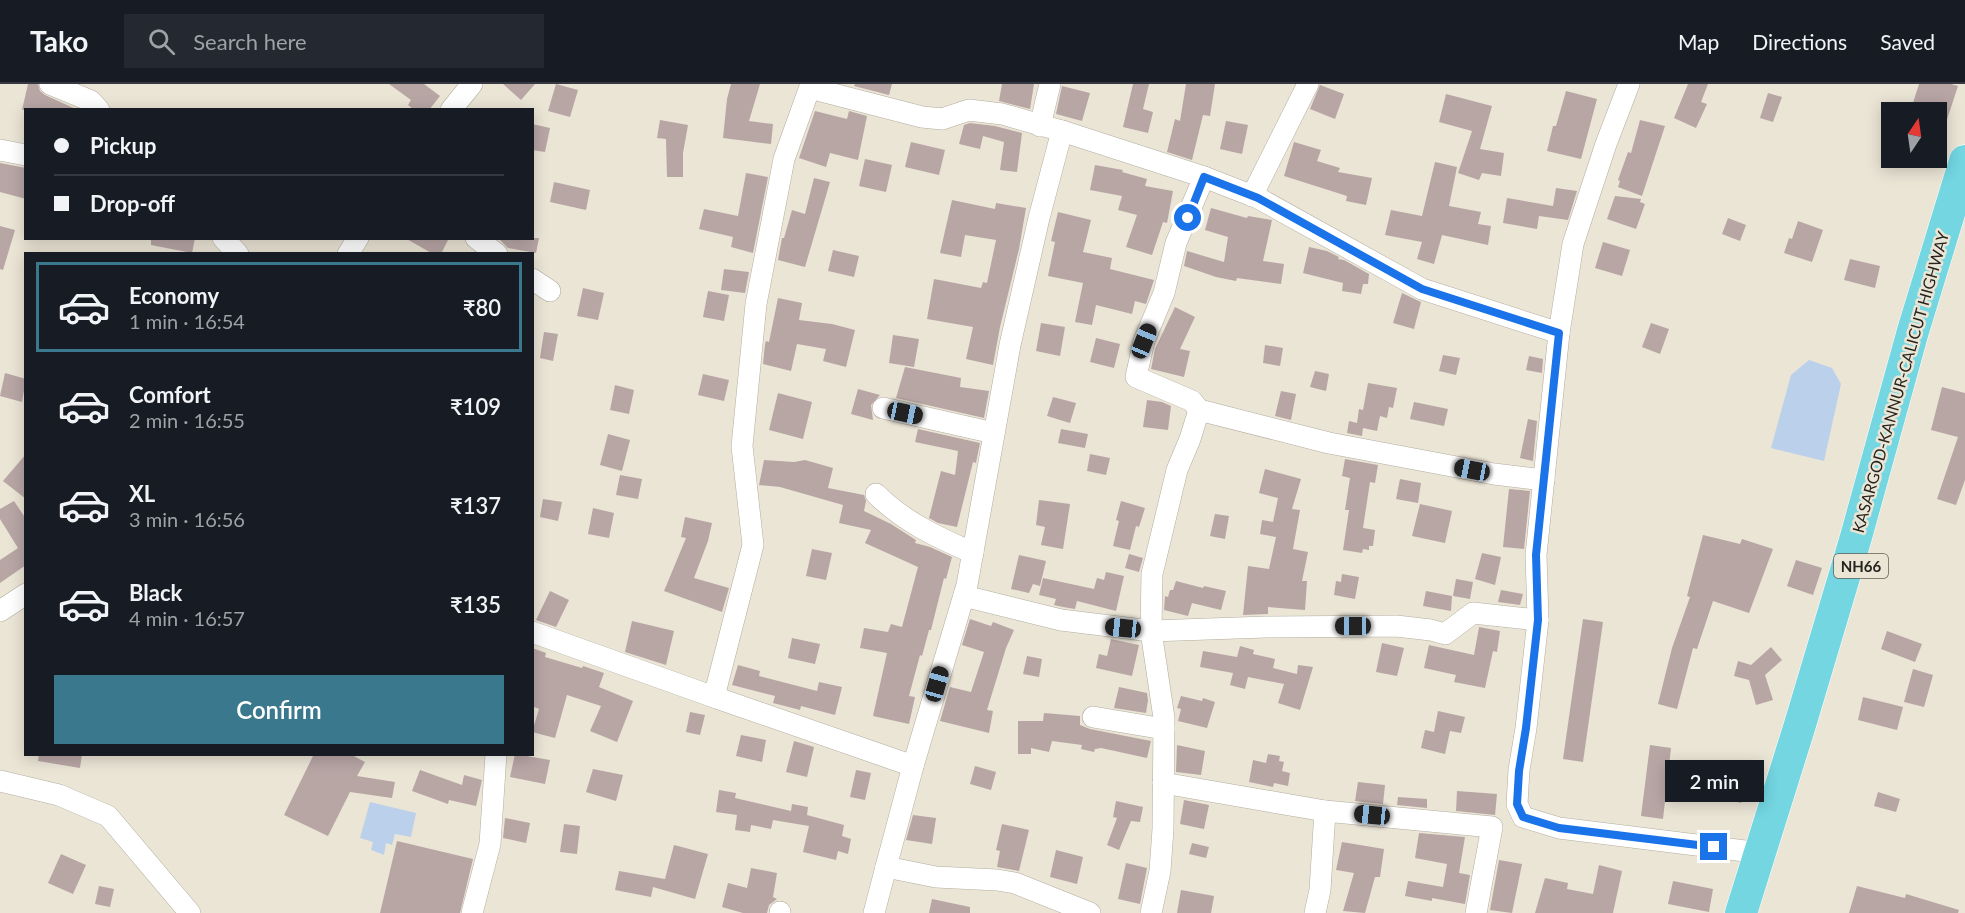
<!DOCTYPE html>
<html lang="en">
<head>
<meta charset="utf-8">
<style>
  body { margin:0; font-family:Lato,sans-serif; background:#242831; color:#f1f3f6; height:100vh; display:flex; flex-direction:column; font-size:22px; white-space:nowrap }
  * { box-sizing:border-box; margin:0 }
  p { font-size:20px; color:#9ea1a6 }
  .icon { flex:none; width:33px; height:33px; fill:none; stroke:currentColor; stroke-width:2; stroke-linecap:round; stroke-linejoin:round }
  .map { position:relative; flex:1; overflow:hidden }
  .sheet { position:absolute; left:24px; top:168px; width:510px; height:504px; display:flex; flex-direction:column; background:#171b24; border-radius:0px; box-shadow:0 3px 15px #0003 }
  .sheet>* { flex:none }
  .top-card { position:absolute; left:24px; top:24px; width:510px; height:132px; border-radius:0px; box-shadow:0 3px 15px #0003; display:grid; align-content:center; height:132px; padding:0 30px; background:#171b24 }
  .needle { width:39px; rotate:13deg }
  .buttons { position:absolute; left:1881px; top:18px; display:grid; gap:12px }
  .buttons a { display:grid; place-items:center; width:66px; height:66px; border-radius:0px; background:#171b24; box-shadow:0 3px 15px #0003; font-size:30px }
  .end { position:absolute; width:27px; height:27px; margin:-14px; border:8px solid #1a73e8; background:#fff; box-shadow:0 0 0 3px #fff }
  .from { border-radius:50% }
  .bubble { position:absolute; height:42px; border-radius:0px; background:#171b24; box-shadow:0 3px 15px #0003; font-size:20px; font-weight:600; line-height:42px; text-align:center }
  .car { position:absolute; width:18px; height:36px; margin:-18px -9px; border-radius:8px; box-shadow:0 0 4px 2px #0007; background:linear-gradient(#222 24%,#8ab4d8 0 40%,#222 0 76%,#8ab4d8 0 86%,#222 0) }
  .top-card b { display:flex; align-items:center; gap:21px; height:57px; font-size:22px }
  .top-card b+b { border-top:2px solid #363941 }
  .top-card i { width:15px; height:15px; background:#f1f3f6 }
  ul { padding:10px 0 0; list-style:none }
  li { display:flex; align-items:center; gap:18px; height:90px; margin:0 12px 9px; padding:0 18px; border:3px solid transparent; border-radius:0px }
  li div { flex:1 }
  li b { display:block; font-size:22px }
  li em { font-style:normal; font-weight:600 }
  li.active { border-color:#3a788d }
  li>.icon { width:54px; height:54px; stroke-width:1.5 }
  .button { display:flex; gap:12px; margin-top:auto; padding:12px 30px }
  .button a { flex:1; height:69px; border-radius:0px; background:#3a788d; color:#fff; font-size:24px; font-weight:600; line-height:69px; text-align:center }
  header { display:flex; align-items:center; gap:36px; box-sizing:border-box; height:84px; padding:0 30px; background:#171b24; border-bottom:2px solid #363941 }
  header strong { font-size:28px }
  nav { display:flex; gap:33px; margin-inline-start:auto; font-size:21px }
  .search { width:420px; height:54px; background:#242831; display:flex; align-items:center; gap:15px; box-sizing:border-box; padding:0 21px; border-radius:0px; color:#9ea1a6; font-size:22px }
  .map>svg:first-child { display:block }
  .water { fill:#bbd0ea }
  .building { fill:#b8a6a5 }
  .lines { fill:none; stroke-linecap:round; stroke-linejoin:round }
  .minor-casing { stroke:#b2ad9f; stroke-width:22 }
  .highway-casing { stroke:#fff; stroke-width:33 }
  .minor { stroke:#fff; stroke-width:21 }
  .highway { stroke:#73d6e1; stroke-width:32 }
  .route { stroke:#1a73e8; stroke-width:8 }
  .labels { text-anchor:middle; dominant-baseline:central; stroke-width:5; stroke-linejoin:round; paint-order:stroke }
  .shield { fill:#ebe5d6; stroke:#605d54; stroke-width:1.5 }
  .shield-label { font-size:15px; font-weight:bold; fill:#25231d }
  .street-label { font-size:16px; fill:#25231d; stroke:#ebe5d6 }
</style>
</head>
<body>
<header>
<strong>Tako</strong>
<div class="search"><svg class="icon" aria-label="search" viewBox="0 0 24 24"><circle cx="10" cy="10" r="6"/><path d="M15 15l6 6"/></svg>Search here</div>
<nav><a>Map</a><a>Directions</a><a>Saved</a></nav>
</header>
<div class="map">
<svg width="1965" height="829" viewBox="0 0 1965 829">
  <rect width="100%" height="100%" fill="#ebe5d6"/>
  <g class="water">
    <polygon points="1809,276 1832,284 1841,300 1824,377 1771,364 1791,291"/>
    <polygon points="370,718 416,729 411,753 395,750 392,761 386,759 384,771 371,766 373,758 360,754"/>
  </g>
  <g class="building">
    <polygon points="28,0 38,0 40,7 45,11 78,26 22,26"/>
    <polygon points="389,0 424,0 440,12 429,26 414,26 408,21 411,16"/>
    <polygon points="503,0 535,0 521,16"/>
    <polygon points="556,0 578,6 570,33 548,27"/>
    <polygon points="731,0 760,0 749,37 773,40 771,60 723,54 727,15"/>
    <polygon points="855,0 892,0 889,11 854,2"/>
    <polygon points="1002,0 1034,0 1030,25 999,17"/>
    <polygon points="1133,0 1149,0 1143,25 1153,28 1148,49 1123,43"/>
    <polygon points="1186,0 1215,0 1210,32 1203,31 1192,76 1167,68 1175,35 1180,37"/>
    <polygon points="1688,0 1708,0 1701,18 1707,20 1696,44 1674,34"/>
    <polygon points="1919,0 1951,0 1958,2 1939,60 1936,60 1936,28 1910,28"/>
    <polygon points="1320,1 1344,10 1335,35 1310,25"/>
    <polygon points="1062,2 1090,9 1082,37 1056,30"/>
    <polygon points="1566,7 1597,15 1581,75 1547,67 1553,42 1556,42"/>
    <polygon points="1768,9 1782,13 1773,38 1760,34"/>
    <polygon points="1446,10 1492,22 1480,65 1504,69 1501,92 1482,89 1479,96 1458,89 1472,47 1439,38"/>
    <polygon points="815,27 847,35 849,27 867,32 858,76 830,69 826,83 799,74"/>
    <polygon points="660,36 688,41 683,69 683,93 667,93 666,55 657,54"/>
    <polygon points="1640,36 1665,42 1642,112 1618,103 1620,97 1618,96 1628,68 1631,69"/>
    <polygon points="1226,37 1248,41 1242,70 1220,65"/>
    <polygon points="970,39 995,42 1022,49 1017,88 1000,86 1004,58 983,52 980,65 959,60 964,41"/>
    <polygon points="532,40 550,44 545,68 532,66"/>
    <polygon points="911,58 945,66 939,91 905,83"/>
    <polygon points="1294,58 1321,66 1317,77 1340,84 1338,88 1372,94 1366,121 1346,117 1347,112 1284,92"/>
    <polygon points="865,75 892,81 886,108 859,102"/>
    <polygon points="1435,78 1457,83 1449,122 1481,128 1478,140 1491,142 1488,161 1442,151 1434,180 1417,175 1422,158 1385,151 1391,126 1422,132"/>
    <polygon points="0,79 26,84 26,115 0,108"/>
    <polygon points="1095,81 1123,86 1122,88 1147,95 1145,102 1173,107 1167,139 1163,138 1152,171 1126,163 1137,131 1118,126 1122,112 1090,106"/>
    <polygon points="746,89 768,93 753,169 731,163 733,153 699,145 704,125 738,132"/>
    <polygon points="814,94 830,98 805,183 778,176 782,154 784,154 792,126 805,130"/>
    <polygon points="554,98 590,106 586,126 550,118"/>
    <polygon points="1556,104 1577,107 1568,136 1539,132 1537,145 1503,139 1507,114 1553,122"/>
    <polygon points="1615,112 1641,115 1640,118 1645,120 1636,145 1607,135"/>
    <polygon points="952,116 995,125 996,119 1026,124 1019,165 1000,243 993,281 966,275 973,243 927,235 934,195 981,204 983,198 987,199 996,156 965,151 961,173 940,169"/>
    <polygon points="1211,124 1247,134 1248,132 1272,136 1263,177 1284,180 1281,200 1237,194 1236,197 1216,193 1184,182 1187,167 1224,178 1228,153 1205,146"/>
    <polygon points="1058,128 1091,136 1083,168 1112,174 1110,185 1154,196 1146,220 1135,217 1132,230 1096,221 1092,241 1075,238 1083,199 1048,192 1055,158 1051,157"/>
    <polygon points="1728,134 1746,141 1740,157 1722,150"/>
    <polygon points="1798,137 1823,146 1812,178 1784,169 1789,154 1792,155"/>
    <polygon points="0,142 15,146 3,186 0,185"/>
    <polygon points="151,154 195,154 192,169 151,161"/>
    <polygon points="405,154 449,154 441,170 433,170"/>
    <polygon points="498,154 539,154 536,169 508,164"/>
    <polygon points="1603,158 1630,166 1622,192 1595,184"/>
    <polygon points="1309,163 1327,167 1339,173 1338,175 1344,176 1369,190 1368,200 1363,200 1361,210 1342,207 1343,199 1303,189"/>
    <polygon points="833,166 859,172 854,193 828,187"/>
    <polygon points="1850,175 1880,182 1875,204 1844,196"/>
    <polygon points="724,185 749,188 745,209 721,206"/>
    <polygon points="583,204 604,209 598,236 577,232"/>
    <polygon points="708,207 729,211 724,237 703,233"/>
    <polygon points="1402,209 1421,218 1414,245 1393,239"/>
    <polygon points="778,214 802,219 799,236 832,240 855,246 846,283 823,277 826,265 797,260 791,287 763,280 765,260 766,257 769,258"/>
    <polygon points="1175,223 1195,233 1180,265 1190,267 1184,293 1151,285 1155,265"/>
    <polygon points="1041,239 1065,243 1060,272 1036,267"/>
    <polygon points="1651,239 1669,245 1660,270 1642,263"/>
    <polygon points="544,248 558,250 553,277 540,274"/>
    <polygon points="893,251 919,255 914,283 889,279"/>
    <polygon points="1096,254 1120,260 1114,284 1090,278"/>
    <polygon points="1265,261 1283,264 1280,282 1263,279"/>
    <polygon points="1443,271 1460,274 1456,291 1439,287"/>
    <polygon points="1529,272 1543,275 1542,289 1526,286"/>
    <polygon points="905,283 961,294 960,303 989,307 984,334 896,314"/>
    <polygon points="1315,287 1329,290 1326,307 1310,303"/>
    <polygon points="5,289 26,295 22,318 0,312"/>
    <polygon points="703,290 729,296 724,317 698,311"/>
    <polygon points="1368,299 1397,304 1393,324 1389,323 1387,334 1380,332 1377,347 1363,344 1362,352 1347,349 1349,337 1357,339 1359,325 1363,326"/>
    <polygon points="615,301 634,306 629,330 610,326"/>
    <polygon points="1942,303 1965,309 1965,396 1956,421 1937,415 1958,353 1931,346"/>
    <polygon points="858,305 880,311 871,321 873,336 851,330"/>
    <polygon points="1281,307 1296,310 1291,336 1275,332"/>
    <polygon points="778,309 812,318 803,355 769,346"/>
    <polygon points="1053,313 1076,319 1070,339 1047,332"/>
    <polygon points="1147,316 1162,318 1171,322 1168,346 1143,343"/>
    <polygon points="1414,318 1448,325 1444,342 1410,335"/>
    <polygon points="1528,335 1537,337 1533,377 1520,374"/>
    <polygon points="918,345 980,359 976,379 973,378 957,443 938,439 929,434 941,387 955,391 958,367 915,358"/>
    <polygon points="1061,345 1088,350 1085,364 1058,359"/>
    <polygon points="608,350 630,356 622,387 600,381"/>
    <polygon points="26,370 26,415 3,397"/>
    <polygon points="1090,370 1110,374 1106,391 1087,387"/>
    <polygon points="1345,375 1378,381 1375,399 1370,398 1363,444 1375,446 1373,462 1369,462 1369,466 1363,465 1362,469 1343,466 1349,426 1345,426 1350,394 1342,392"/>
    <polygon points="764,376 794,378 805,376 833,384 828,404 864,411 866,417 864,427 891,440 916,456 915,459 930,463 952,473 946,495 944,494 931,546 929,546 922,572 920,571 909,612 915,613 909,640 873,632 887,569 860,564 864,544 888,548 891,540 902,543 918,483 865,459 871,446 839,439 843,421 780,403 759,401"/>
    <polygon points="1265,385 1301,395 1292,425 1300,426 1293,465 1308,468 1302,497 1307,497 1305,526 1268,523 1268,530 1243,531 1248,482 1269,485 1276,453 1260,450 1262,436 1273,438 1278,414 1259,409"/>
    <polygon points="620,391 642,395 638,415 616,411"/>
    <polygon points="1400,395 1421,399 1418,419 1396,415"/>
    <polygon points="1509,405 1530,407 1524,465 1503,463"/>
    <polygon points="543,415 562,418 558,437 540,433"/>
    <polygon points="1039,416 1070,420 1063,465 1041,461 1045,443 1036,441"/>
    <polygon points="14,417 26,435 26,481 0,499 0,476 18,464 0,435 0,425"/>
    <polygon points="1121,417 1145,424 1139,443 1136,442 1130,466 1113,462 1119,437 1116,436"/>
    <polygon points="1420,420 1452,427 1445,459 1412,452"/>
    <polygon points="593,424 614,429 609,454 588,450"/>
    <polygon points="1215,430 1229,432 1225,455 1210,452"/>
    <polygon points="685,433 712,439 708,457 694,494 729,504 722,528 664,507 686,454 681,453"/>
    <polygon points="1703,451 1740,460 1742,455 1773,465 1749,529 1713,517 1697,565 1693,564 1677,625 1658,620 1672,564 1690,513 1687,512"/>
    <polygon points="812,465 832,469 826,496 806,492"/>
    <polygon points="1482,469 1501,473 1495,501 1475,495"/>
    <polygon points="1129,470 1143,474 1139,488 1125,484"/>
    <polygon points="1019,471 1046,477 1040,502 1033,500 1029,509 1011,505"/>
    <polygon points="1796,476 1822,484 1813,511 1787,502"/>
    <polygon points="1106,488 1124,492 1116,527 1077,517 1075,525 1063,523 1054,521 1056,515 1039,511 1043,494 1094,505 1097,494 1104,496"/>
    <polygon points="1342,490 1359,493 1355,515 1334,511 1336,497 1341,498"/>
    <polygon points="1456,495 1473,498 1470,515 1453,512"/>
    <polygon points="1176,497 1203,504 1204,502 1226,507 1221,526 1192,519 1188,532 1164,526 1165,512 1168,513 1170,506 1173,506"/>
    <polygon points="1501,506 1523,510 1520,521 1498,518"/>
    <polygon points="550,507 569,516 556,543 536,536"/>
    <polygon points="1426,507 1452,512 1451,527 1423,522"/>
    <polygon points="970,535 991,542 993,538 1014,546 1006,564 987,626 993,627 989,649 940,637 950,603 971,608 984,568 962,561"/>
    <polygon points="1583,535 1603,538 1583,678 1563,675"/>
    <polygon points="632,537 674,547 666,581 625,568"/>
    <polygon points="1479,543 1500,547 1497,568 1493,567 1485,604 1454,598 1456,591 1424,584 1429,561 1474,571"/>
    <polygon points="1887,547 1922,560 1915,578 1881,565"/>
    <polygon points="792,554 820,560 815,580 788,574"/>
    <polygon points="1111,555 1139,561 1132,592 1096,584 1099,570 1107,572"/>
    <polygon points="1382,559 1404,564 1397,592 1376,588"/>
    <polygon points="1240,562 1254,566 1253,570 1275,575 1273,584 1297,590 1298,581 1313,583 1300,626 1278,619 1284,600 1248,593 1245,605 1230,601 1233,589 1200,583 1203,567 1237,573"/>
    <polygon points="1771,563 1782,576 1765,591 1773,616 1756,621 1749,596 1734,592 1738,577 1751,581"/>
    <polygon points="532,564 546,569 545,573 582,584 583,582 604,589 599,603 633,617 617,658 590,647 601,622 567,611 555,654 532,648 539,625 532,622"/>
    <polygon points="1027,572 1042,575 1039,593 1023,590"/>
    <polygon points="738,581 760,587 759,592 817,607 819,598 842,603 835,631 801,622 800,626 773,619 775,612 732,601"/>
    <polygon points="1913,585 1933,591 1924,623 1904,618"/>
    <polygon points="1119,603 1147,609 1148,616 1146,629 1114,624"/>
    <polygon points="1181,612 1202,617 1203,614 1215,618 1207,644 1178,637 1181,625 1177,624"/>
    <polygon points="1863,613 1903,623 1897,646 1858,636"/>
    <polygon points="1438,627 1465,633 1461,649 1450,647 1445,670 1421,664 1425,646 1434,648"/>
    <polygon points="690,628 705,631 700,651 686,648"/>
    <polygon points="1044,629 1080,632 1080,641 1090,645 1151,657 1147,674 1101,664 1095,665 1094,668 1081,665 1082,661 1052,657 1049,668 1031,664 1031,670 1018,670 1018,637 1043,637"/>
    <polygon points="741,651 766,656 762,678 736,672"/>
    <polygon points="794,657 814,663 807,693 786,688"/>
    <polygon points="1177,661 1205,667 1201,691 1176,688"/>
    <polygon points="1650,661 1671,664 1663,735 1641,732"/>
    <polygon points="39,670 82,670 80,684 38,677"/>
    <polygon points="314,670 350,670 365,678 357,692 395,698 392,714 350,708 328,752 284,731"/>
    <polygon points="515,670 550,676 545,700 510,693"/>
    <polygon points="1268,670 1280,672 1279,677 1284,678 1282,687 1290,689 1288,702 1274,699 1273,703 1249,698 1253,676 1266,679"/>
    <polygon points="975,682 996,688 991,706 970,700"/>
    <polygon points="1722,683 1748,689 1741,719 1716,713"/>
    <polygon points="593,685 623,691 616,717 586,708"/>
    <polygon points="420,686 462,701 464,691 482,696 476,722 449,716 448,720 412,707"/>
    <polygon points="856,686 871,689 865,716 850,713"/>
    <polygon points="1358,698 1385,701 1383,720 1355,717"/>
    <polygon points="719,706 736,709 735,714 791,727 792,720 808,723 807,731 844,741 842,752 851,755 848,770 838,767 836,776 803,768 809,742 773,736 771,745 751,741 750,748 735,746 737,731 716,728"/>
    <polygon points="1457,707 1497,710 1495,731 1456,727"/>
    <polygon points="1878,708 1900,715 1896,728 1874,722"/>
    <polygon points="1398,713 1427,715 1427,724 1397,721"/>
    <polygon points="1184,716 1209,721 1204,745 1180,740"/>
    <polygon points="1116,717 1143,723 1140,738 1131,737 1119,766 1107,761 1117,734 1113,733"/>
    <polygon points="913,731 936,734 932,760 906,756"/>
    <polygon points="505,734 530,739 526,759 503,754"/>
    <polygon points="564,740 580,742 577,770 560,768"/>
    <polygon points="1002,740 1029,746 1019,787 997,783 1000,767 996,766"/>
    <polygon points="1419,749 1465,753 1459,789 1470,791 1465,820 1432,814 1432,817 1405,812 1408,797 1443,803 1447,780 1415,774"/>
    <polygon points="397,757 473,775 460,829 380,829"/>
    <polygon points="1342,758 1384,765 1380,793 1375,793 1365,829 1343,827 1354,789 1336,786"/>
    <polygon points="1192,759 1209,763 1206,774 1189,770"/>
    <polygon points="674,761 708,770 695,815 653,803 651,813 615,806 619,787 665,795"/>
    <polygon points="1056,766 1083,773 1077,800 1050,793"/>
    <polygon points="61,770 86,781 73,810 48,799"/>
    <polygon points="1499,776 1522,780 1512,829 1490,826"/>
    <polygon points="1126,779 1147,784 1140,820 1118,815"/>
    <polygon points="1599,781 1622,787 1613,829 1535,829 1545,794 1568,799 1567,805 1593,810"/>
    <polygon points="751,784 777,789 773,813 777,815 769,821 767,829 743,829 722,823 728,799 747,804"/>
    <polygon points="1673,797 1713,805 1709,828 1668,820"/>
    <polygon points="99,802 114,805 110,823 95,820"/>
    <polygon points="1857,802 1905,814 1906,810 1959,826 1958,829 1849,829"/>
    <polygon points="1181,806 1214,812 1211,829 1177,829"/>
    <polygon points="932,815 970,823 970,829 929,829"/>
  </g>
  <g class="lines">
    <defs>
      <g id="minor">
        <polyline points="50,0 91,17 99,26"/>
        <polyline points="1629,0 1606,60 1573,160 1559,249 1536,471 1538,536 1526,644 1519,686 1517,720 1523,733 1559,744 1761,769"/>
        <polyline points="810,4 922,33 942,35 969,26 1002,30 1062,47 1204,93 1258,114 1422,205 1559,249"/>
        <polyline points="451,26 472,0"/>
        <polyline points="1040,42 1050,0"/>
        <polyline points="0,66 26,71"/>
        <polyline points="1252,112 1308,0"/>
        <polyline points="223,154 238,170"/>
        <polyline points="476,154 497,170"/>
        <polyline points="348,170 358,154"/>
        <polyline points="532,195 550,207"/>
        <polyline points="883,324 994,349"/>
        <polyline points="1199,326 1329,359 1494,390 1544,396"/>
        <path d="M876,410C904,438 937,453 973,469"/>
        <polyline points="964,512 1061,536 1151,547 1266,543 1396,542 1431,546 1445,550 1473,529 1538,536"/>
        <polyline points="0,527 26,510"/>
        <polyline points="532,548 714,613 753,461 742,362 756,220 784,75 811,0"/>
        <polyline points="714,613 913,682"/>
        <polyline points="1093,633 1164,645"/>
        <polyline points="0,697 59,711 108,732 190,829"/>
        <polyline points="1163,699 1325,727"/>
        <polyline points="886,783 913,682 967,501 1010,261 1039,134 1062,47"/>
        <polyline points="472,829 490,760 496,670"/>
        <polyline points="780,829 780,828"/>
        <polyline points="874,829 886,783 936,793 997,796 1015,799 1090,829"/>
        <polyline points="1151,829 1160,787 1163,745 1164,634 1151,547 1152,490 1177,386 1190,355 1199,326 1192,317 1136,293 1144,257 1164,209 1176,159 1204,93"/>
        <polyline points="1315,829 1320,806 1325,727 1492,743 1476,829"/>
      </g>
      <polyline id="highway" points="1741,829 1799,644 1856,453 1913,247 1965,77"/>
    </defs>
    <use href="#minor" class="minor-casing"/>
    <use href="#highway" class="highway-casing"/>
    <use href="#minor" class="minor"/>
    <use href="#highway" class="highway"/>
  </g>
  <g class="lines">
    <polyline class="route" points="1188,134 1204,93 1258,114 1422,205 1559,249 1536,471 1538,536 1526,644 1519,687 1517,720 1523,733 1559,744 1714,763"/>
  </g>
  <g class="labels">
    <rect class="shield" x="1834" y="470" width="54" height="24" rx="4.5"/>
    <g class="shield-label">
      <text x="1861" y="482">NH66</text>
    </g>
    <g class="street-label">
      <text transform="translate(1900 298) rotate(-74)">KASARGOD-KANNUR-CALICUT HIGHWAY</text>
    </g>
  </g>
</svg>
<div class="buttons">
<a><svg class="needle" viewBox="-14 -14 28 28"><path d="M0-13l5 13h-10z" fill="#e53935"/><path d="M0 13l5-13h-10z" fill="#9ea1a6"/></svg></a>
</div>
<i class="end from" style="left:1188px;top:134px"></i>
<i class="end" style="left:1714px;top:763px"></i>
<div class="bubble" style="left:1665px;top:676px;width:99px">2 min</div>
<i class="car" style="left:1144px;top:257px;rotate:22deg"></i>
<i class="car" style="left:905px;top:329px;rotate:102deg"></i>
<i class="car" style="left:1472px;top:386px;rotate:281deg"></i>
<i class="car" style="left:1353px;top:542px;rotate:270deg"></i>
<i class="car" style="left:1123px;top:544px;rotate:276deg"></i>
<i class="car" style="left:937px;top:600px;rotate:16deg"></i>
<i class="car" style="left:1372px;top:731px;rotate:276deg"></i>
<div class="top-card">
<b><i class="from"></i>Pickup</b>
<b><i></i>Drop-off</b>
</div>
<section class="sheet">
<ul>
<li class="active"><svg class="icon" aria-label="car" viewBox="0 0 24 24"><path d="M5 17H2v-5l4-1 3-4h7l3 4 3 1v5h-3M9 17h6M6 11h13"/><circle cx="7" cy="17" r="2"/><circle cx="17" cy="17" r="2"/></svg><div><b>Economy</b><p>1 min · 16:54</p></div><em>₹80</em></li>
<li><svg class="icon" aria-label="car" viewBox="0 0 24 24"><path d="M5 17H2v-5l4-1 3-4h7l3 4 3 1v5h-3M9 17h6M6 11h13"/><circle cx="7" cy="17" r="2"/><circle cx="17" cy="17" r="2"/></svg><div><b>Comfort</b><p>2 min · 16:55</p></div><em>₹109</em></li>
<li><svg class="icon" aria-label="car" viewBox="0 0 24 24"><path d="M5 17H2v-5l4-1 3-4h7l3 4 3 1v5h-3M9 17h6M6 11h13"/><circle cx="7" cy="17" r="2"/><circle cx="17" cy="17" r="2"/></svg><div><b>XL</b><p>3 min · 16:56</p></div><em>₹137</em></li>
<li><svg class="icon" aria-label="car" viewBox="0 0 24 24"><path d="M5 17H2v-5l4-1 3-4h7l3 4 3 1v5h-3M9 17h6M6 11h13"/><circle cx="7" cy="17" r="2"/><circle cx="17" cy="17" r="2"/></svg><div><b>Black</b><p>4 min · 16:57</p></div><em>₹135</em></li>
</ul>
<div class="button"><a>Confirm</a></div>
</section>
</div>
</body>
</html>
